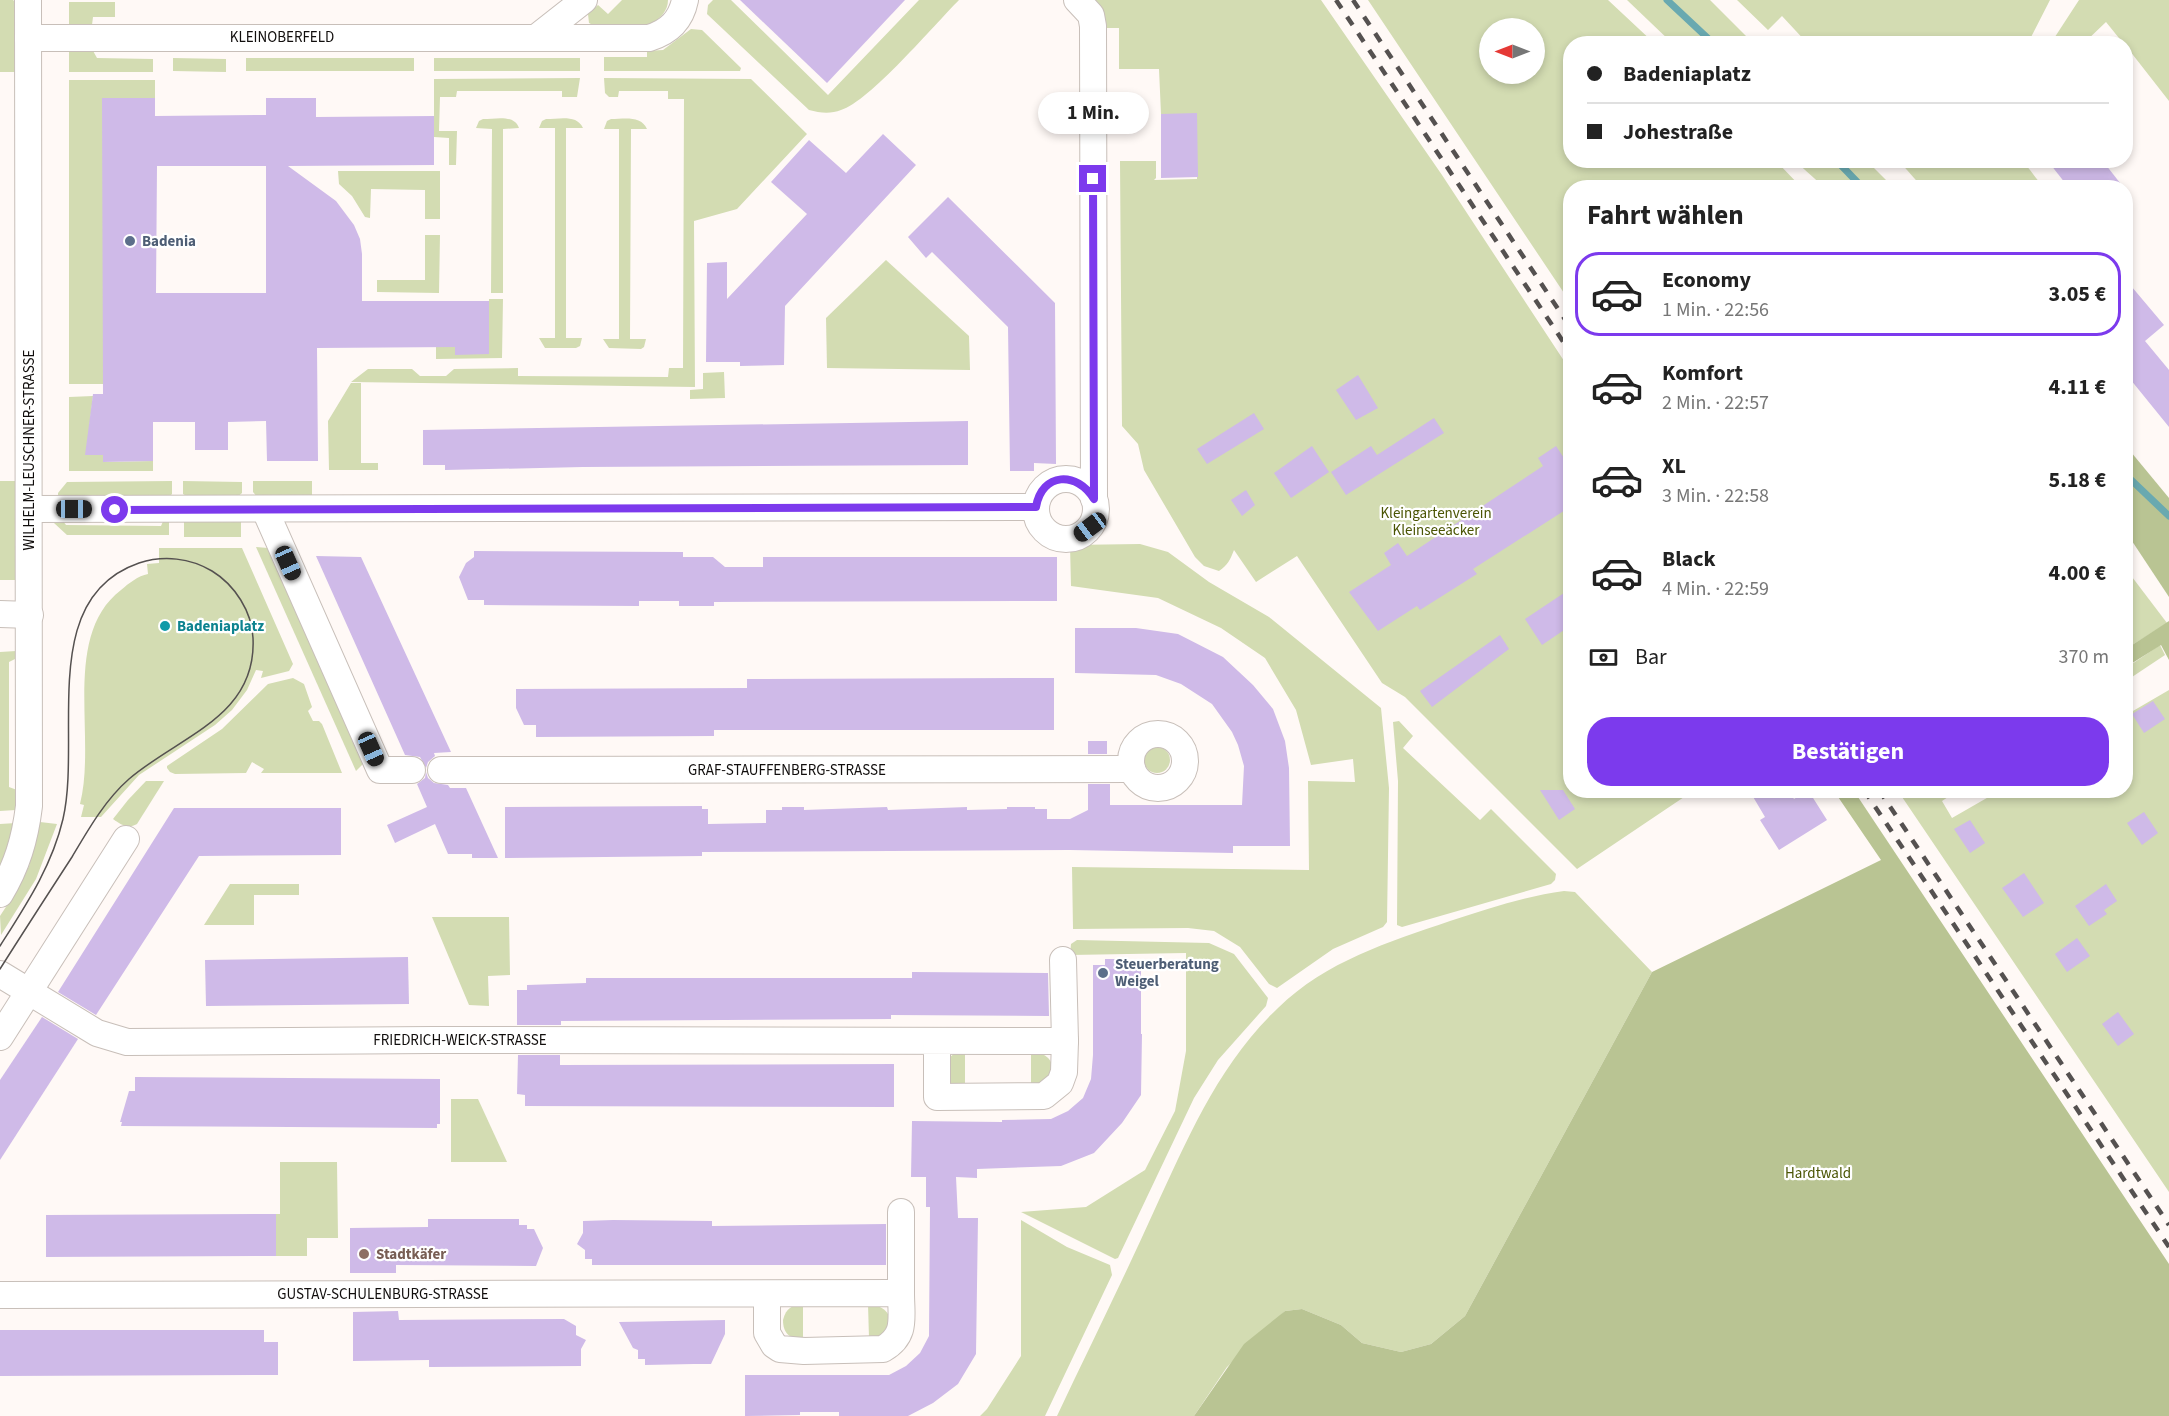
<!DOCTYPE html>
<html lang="de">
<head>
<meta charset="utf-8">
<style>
  body { margin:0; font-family:"Source Sans 3",sans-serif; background:#f2f2f2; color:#222; height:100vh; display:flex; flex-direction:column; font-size:22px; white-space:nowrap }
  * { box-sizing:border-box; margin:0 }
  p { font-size:20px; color:#767676 }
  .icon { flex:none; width:33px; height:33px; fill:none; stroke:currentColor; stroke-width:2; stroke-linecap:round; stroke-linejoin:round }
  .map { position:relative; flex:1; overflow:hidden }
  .details { position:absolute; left:1563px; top:180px; width:570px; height:618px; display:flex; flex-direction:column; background:#fff; border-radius:24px; box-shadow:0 3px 9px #0003 }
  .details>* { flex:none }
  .top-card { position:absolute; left:1563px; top:36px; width:570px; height:132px; border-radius:24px; box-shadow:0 3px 9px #0003; display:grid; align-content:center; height:132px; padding:0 24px; background:#fff }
  .needle { width:39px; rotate:270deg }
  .controls { position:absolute; left:1479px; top:18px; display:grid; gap:12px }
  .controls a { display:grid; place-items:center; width:66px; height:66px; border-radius:50%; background:#fff; box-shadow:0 3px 9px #0003; font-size:30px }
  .end { position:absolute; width:27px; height:27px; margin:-14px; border:8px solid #7c3aed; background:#fff; box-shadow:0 0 0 3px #fff }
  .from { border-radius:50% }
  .bubble { position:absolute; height:42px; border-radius:21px; background:#fff; box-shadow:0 3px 9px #0003; font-size:20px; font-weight:700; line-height:42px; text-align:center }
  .car { position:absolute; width:18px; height:36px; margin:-18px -9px; border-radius:8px; box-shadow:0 0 4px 2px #0007; background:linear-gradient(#222 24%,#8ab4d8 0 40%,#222 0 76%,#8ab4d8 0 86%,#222 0) }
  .top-card b { display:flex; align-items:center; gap:21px; height:57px; font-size:22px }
  .top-card b+b { border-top:2px solid #e0e0e0 }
  .top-card i { width:15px; height:15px; background:#222 }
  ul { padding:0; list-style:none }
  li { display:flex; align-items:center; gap:18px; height:84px; margin:0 12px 9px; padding:0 12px; border:3px solid transparent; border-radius:24px }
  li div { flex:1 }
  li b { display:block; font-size:22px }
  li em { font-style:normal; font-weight:700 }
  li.selected { border-color:#7c3aed }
  li>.icon { width:54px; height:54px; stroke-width:1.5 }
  h2 { padding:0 24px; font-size:27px; line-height:72px }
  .pay { display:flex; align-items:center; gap:15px; height:66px; padding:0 24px; font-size:22px }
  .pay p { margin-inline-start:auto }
  .button { display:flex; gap:12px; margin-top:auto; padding:12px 24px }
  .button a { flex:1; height:69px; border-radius:24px; background:#7c3aed; color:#fff; font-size:24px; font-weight:700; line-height:69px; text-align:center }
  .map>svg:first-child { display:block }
  .green { fill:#d3dcb2; fill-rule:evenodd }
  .forest { fill:#b9c493 }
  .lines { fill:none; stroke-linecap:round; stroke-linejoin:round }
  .stream { stroke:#69a9b0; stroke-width:7 }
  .building { fill:#cfbae8; fill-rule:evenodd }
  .minor-casing { stroke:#c8bfb9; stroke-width:28 }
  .minor { stroke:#fff; stroke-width:26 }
  .tram { stroke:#555150; stroke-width:1.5 }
  .rail { stroke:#555150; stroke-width:4.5; stroke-dasharray:10 10; stroke-linecap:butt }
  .route { stroke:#7c3aed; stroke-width:8 }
  .service-dot { fill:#5c6f8a; stroke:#fff; stroke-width:2 }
  .culture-dot { fill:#0f9aa8; stroke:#fff; stroke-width:2 }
  .education-dot { fill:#8d6e63; stroke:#fff; stroke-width:2 }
  .labels { text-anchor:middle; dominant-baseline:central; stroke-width:4.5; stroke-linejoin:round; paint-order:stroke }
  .street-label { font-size:15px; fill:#100d0c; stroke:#fff }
  .service-label { font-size:15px; font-weight:bold; fill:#4e5e75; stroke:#fff; text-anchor:start }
  .park-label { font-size:15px; fill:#4b5504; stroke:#fff }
  .culture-label { font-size:15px; font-weight:bold; fill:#0d838f; stroke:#fff; text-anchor:start }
  .education-label { font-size:15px; font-weight:bold; fill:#785e54; stroke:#fff; text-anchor:start }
</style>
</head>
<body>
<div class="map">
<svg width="2169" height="1416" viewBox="0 0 2169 1416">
  <rect width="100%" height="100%" fill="#fff9f6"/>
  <g class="green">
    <polygon points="0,0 13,0 18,5 18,72 0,72"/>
    <path d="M622,0H668C668,11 660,19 651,24L595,26L589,23L588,14L598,5L608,14Z"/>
    <path d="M713,0H731L828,95L919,0H959C935,24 869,102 841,110C831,114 820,113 809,110L707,14L708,5Z"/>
    <path d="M1094,0H1321L1442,175L1570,370V790L1693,791L1577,869L1405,697L1382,683L1297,556L1256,582L1234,550C1230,560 1228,565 1219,571L1204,566L1195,557L1144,470L1138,444L1122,426L1120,161H1156V178L1154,180L1197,179V114H1161L1159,69H1119V28H1102Z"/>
    <path d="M1368,0H1608L1654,43L1570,44V160L1776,161L1801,187L1570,188V302ZM1490,28H1534V74H1490Z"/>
    <polygon points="1627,0 1710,0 1753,43 1672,43"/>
    <polygon points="1737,0 2050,0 2028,43 1808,44 1782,16 1768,30"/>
    <polygon points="2079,0 2169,0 2169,101 2126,46 2126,44 2123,43 2106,22 2084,43 2051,43"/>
    <polygon points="69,2 115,2 115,17 93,17 92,25 69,25"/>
    <polygon points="691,29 702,30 741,68 740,71 604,71 604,57 647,57 647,51 663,50"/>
    <polygon points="92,49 97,58 153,59 153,72 69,72 69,51"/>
    <polygon points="173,58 226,59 226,72 173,71"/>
    <rect x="246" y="58" width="168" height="13"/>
    <rect x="434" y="58" width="146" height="13"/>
    <polygon points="580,78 577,97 562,97 562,91 457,91 456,97 440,97 439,131 457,131 456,165 449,165 449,138 434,137 434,79"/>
    <polygon points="604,78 751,79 807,134 737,209 694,221 695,387 351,382 368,369 412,369 420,376 446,376 454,369 518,368 518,376 668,377 669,368 683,368 684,99 668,99 668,91 619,91 618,97 609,97 605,93"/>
    <polygon points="69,80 155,80 155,98 103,98 103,384 69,384"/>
    <path d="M483,119C496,119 514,114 519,128L503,129V293H491L492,129L476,128L479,121Z"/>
    <path d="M546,119C559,119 577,114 583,128H566V338H582L580,346L576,348H545L539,338H555V128H539L542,121Z"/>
    <path d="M611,119C624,119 641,115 647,129H631L630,339H646L644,347L641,349L609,348L603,339H619V129H604L607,121Z"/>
    <polygon points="1795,161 1867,161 1893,187 1824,187"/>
    <polygon points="1899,161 2023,161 2043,187 1922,187"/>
    <polygon points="338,171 440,171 440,219 425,219 425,190 371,189 370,218 365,217 352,196 339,184"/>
    <polygon points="425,235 440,235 439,293 377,292 377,280 425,280"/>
    <polygon points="886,260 969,336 970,370 827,368 826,318"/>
    <polygon points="489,299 503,299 502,358 436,359 436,328 449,328 449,301 455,301 455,354 488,354"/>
    <polygon points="724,372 725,398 690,399 690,390 703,389 703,373"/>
    <polygon points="351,383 361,383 361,463 378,463 378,470 329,470 328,421"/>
    <polygon points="93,396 86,455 103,455 103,462 153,461 153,471 69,471 69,397"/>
    <polygon points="0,481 15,481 16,580 0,580"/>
    <polygon points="172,481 172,494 168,498 58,499 58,493 67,482"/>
    <polygon points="183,481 242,482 242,493 236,498 190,498 183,494"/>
    <polygon points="253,481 312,481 312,499 259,499 253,492"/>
    <polygon points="55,517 60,517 66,525 161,526 165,517 169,517 169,535 67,535 54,523"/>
    <rect x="184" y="519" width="57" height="18"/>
    <polygon points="1140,544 1168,552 1209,582 1269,617 1381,708 1389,788 1387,922 1383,927 1333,949 1277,988 1269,984 1240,947 1214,931 1188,928 1073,929 1072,867 1309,870 1308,781 1355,782 1353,759 1311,765 1296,710 1265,658 1221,628 1158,598 1071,586 1070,545"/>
    <polygon points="256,547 268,548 364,763 356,771"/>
    <path d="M159,548H242L293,664L289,671L261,678L263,671L256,670L247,690L232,710L215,725L139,775L101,817H81L84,805L80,804C97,738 61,636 121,590C129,583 138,576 148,574L147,564L159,563Z"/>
    <polygon points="2126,569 2167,623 2126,649"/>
    <polygon points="2160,645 2165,655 2126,681 2126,668"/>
    <polygon points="16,651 17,658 9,662 9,787 17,790 16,810 0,811 0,652"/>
    <polygon points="293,678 304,684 312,707 308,711 313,721 319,721 322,724 342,773 261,773 264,769 252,762 246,773 175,774 170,772 167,768 167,766 222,729 268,684"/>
    <polygon points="2169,690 2169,1192 1898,791 1957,791 1942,801 1952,818 1999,791 2126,790 2126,715"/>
    <polygon points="1399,721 1413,736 1403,748 1480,820 1491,809 1556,874 1555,880 1551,884 1402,927 1397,925 1398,781 1393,722"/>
    <circle cx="1157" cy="760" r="13"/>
    <path d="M146,781H164L137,824C128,829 121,825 113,819L128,800Z"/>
    <polygon points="40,822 57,824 36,879 1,935 0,916 19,887 29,866"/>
    <polygon points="16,823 0,872 0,824"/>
    <polygon points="230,884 299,884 299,895 254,895 254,925 204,925"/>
    <path d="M1564,891L1575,892L1652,972L1465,1316L1431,1344L1401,1352L1362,1343L1341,1325L1302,1309L1285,1311L1227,1367L1194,1416H1057C1089,1348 1123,1280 1154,1211C1188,1138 1218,1065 1278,1008C1326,961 1389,942 1450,921C1487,909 1526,896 1564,891Z"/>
    <polygon points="432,917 509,917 510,975 488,976 489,1006 469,1005"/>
    <polygon points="1077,940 1209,943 1234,954 1268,998 1266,1006 1218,1060 1194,1098 1118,1258 1115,1259 1021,1212 1086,1207 1145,1170 1175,1111 1186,1051 1186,953 1070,955 1071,944"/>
    <polygon points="965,1051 965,1088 953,1086 948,1081 949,1058 956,1052"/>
    <path d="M1031,1052C1044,1053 1052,1057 1053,1071L1045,1082L1031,1085Z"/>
    <polygon points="451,1099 478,1099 507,1162 451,1162"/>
    <polygon points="280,1162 337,1162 338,1238 307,1238 307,1256 276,1256 276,1214 280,1214"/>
    <polygon points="1021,1220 1067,1247 1110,1265 1112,1275 1045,1416 980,1416 987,1409 1021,1356"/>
    <path d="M803,1304V1341C790,1338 783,1334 783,1320C786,1308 792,1305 803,1304Z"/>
    <path d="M868,1304C882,1306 889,1310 891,1324L883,1335L869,1338Z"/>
  </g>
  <g class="forest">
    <polygon points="2126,446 2169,498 2169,597 2126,532"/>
    <polygon points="2169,621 2169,660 2161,645 2126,667 2126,649"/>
    <polygon points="1834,791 1854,791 2169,1264 2169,1416 1194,1416 1244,1344 1285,1311 1302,1309 1341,1325 1362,1343 1401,1352 1431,1344 1465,1316 1652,972 1881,860"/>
  </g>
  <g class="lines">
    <g class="stream">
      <polyline points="1667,0 1714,44"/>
      <polyline points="1836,160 1863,188"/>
      <polyline points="2126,475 2169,516"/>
    </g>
  </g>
  <g class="building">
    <polygon points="740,0 905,0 827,83"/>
    <path d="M102,98H155V116L266,115V98H316V117L434,116V165L288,166L336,201L354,225L360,239L362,254V301H489V354L455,355V347L317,348L318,461H267L266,421L228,422V450H195V422H153V461L103,462V455H85L93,394H103ZM157,166H266V293H156Z"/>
    <polygon points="1197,113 1198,177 1161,178 1161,114"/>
    <polygon points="883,134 916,165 785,306 784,365 740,366 740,362 706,362 707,263 727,262 727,299 807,214 771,182 809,140 846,173"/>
    <polygon points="2047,160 2102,160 2124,188 2069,188"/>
    <polygon points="948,197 1055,303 1056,464 1034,463 1034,471 1010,471 1008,327 932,252 926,258 908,237"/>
    <polygon points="2126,280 2164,325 2145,341 2169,370 2169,427 2126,374"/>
    <polygon points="1358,375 1378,408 1356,420 1336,390"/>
    <polygon points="1254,413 1264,429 1207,464 1197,449"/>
    <polygon points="1434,418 1444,433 1346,495 1331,472 1371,446 1377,455"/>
    <polygon points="968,421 968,465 583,467 445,470 445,465 423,465 423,430"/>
    <polygon points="1312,446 1329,472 1291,498 1274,473"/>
    <polygon points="1556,446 1570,467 1570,507 1473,569 1477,574 1420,610 1417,606 1378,631 1349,592 1391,565 1384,553 1398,543 1407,556 1543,466 1538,458"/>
    <polygon points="1246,490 1255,505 1242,516 1231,500"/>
    <polygon points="474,551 683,552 683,557 713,557 725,567 763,567 763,557 1057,557 1057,601 714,602 714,606 679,606 679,601 639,601 639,606 484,605 484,600 468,600 459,577 466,563 474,557"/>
    <polygon points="316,556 361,557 451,752 434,753 435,756 428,762 426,768 420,757 405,755"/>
    <polygon points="1570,589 1570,626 1542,645 1525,619"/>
    <polygon points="1075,628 1136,628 1178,634 1223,657 1253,685 1273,709 1285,741 1289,768 1290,846 1233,846 1233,853 1070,850 702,852 702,856 505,858 505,807 702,806 702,809 708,809 708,824 766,823 766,810 782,810 782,807 804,807 804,810 887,807 888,810 967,807 967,810 1007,809 1007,807 1035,807 1035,809 1047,809 1047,819 1070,819 1088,810 1088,784 1110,784 1110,805 1242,805 1244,766 1238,745 1232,732 1212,704 1181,684 1156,675 1075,673"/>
    <polygon points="1500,635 1509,649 1432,707 1420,691"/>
    <polygon points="1054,678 1054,730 714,730 714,736 536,737 536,725 524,725 516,708 516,689 747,688 747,679"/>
    <polygon points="2153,701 2165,719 2144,733 2132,714"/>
    <rect x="1088" y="741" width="19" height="13"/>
    <polygon points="426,772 428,778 434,783 448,785 450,788 466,788 498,858 472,858 472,854 448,854 435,824 395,843 387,825 427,807 417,784 425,778"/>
    <polygon points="1540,790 1563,790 1575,809 1559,820"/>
    <polygon points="1749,790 1788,790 1794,799 1808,790 1827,820 1779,850 1760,820 1765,817"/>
    <polygon points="174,808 341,808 341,855 199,856 96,1015 58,992"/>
    <polygon points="2144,812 2158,833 2142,845 2127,823"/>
    <polygon points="1970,820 1985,843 1970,853 1954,829"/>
    <polygon points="2024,873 2044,903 2023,917 2002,888"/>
    <polygon points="2106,884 2117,901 2104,910 2107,914 2089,926 2075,906"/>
    <polygon points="2077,938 2090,956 2067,972 2055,954"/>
    <polygon points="408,957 409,1004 206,1006 205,960"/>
    <polygon points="1105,959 1127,959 1127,965 1141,965 1141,1034 1142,1034 1141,1095 1122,1123 1094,1153 1061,1166 977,1169 977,1178 956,1177 958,1218 978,1218 976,1354 958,1384 933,1403 908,1416 839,1416 839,1412 800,1412 800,1415 745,1416 745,1375 889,1375 906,1366 920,1353 929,1336 930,1207 926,1207 926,1177 911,1177 912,1121 1002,1122 1002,1120 1051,1119 1068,1111 1083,1098 1091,1079 1093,1055 1093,965 1105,965"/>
    <polygon points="912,972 1048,973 1049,1016 891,1015 891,1019 561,1021 561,1025 517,1025 517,990 527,990 527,985 586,983 586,978 912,978"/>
    <polygon points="2118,1012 2134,1034 2118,1046 2102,1024"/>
    <polygon points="42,1017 78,1039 0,1160 0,1080"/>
    <polygon points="518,1055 560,1055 560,1065 894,1064 894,1107 525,1106 525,1095 517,1094"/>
    <polygon points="135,1077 440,1079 440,1124 437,1124 437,1128 121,1126 122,1122 120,1122 129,1091 135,1091"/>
    <polygon points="276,1214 276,1256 46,1257 46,1215"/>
    <polygon points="428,1219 519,1219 519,1225 527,1225 527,1229 534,1229 543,1248 536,1266 396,1265 396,1273 350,1273 350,1228 428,1227"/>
    <polygon points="613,1220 712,1221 712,1226 886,1224 886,1265 592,1265 592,1259 585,1259 585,1250 577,1244 583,1233 583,1221"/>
    <polygon points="398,1311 399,1320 564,1319 576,1326 576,1335 586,1340 581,1349 581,1366 429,1367 429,1360 353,1361 353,1312"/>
    <polygon points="725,1320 725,1334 711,1364 694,1364 645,1365 645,1359 638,1359 638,1350 633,1348 619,1322"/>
    <polygon points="0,1330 264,1330 264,1342 278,1342 278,1375 0,1376"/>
  </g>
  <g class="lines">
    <defs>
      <g id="minor">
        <polyline points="1077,0 1091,15 1093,26 1094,499"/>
        <polyline points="537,37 584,0"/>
        <path d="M28,38H649C669,32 681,20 685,0"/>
        <circle cx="1066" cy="509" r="30"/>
        <polyline points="29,509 1036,507"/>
        <polyline points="265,510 380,770 412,770"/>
        <polyline points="0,614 30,615"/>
        <circle cx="1158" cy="761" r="27"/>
        <polyline points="441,770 1132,769"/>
        <path d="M0,894C17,866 25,839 29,806L28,0"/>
        <polyline points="1063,960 1065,1041"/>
        <polyline points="0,974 97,1033 127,1042 432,1040 1065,1041 1064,1072 1060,1083 1044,1096 937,1097 937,1041"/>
        <polyline points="0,1037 126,839"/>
        <polyline points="901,1212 901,1293"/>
        <path d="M0,1295L901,1293C901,1318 907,1335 883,1349L804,1351L780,1349L774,1345L767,1333V1295"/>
      </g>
    </defs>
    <use href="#minor" class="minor-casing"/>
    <use href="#minor" class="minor"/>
    <path class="tram" d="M0,946C26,905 52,866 63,819C82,737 37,598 139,563C164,555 190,558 212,571C235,585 252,612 253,638C257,717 179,736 129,779C105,800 88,830 72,857C48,894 24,931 0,969"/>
    <g class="rail">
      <polyline points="1336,0 1570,352"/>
      <polyline points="1353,0 1570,327"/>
      <polyline points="1864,790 2169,1247"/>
      <polyline points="1879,790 2169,1225"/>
    </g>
  </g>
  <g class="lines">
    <path class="route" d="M115,510L1036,507C1042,472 1077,471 1094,499L1093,179"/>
  </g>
  <g class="service-dot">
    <circle cx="130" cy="241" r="6"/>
    <circle cx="1103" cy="973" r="6"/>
  </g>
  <circle class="culture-dot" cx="165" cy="626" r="6"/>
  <circle class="education-dot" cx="364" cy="1254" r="6"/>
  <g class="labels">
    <g class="street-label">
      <text x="282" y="37">KLEINOBERFELD</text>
      <text transform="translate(29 450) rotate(-90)">WILHELM-LEUSCHNER-STRASSE</text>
      <text x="787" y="770">GRAF-STAUFFENBERG-STRASSE</text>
      <text x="460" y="1040">FRIEDRICH-WEICK-STRASSE</text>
      <text x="383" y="1294">GUSTAV-SCHULENBURG-STRASSE</text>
    </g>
    <g class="service-label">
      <text x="142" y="241">Badenia</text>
      <text x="1115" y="964">Steuerberatung<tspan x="1115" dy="17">Weigel</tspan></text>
    </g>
    <g class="park-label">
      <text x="1436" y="513">Kleingartenverein<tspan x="1436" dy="17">Kleinseeäcker</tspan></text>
      <text x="1818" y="1173">Hardtwald</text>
    </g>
    <g class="culture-label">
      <text x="177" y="626">Badeniaplatz</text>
    </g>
    <g class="education-label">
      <text x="376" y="1254">Stadtkäfer</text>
    </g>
  </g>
</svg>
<div class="controls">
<a><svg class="needle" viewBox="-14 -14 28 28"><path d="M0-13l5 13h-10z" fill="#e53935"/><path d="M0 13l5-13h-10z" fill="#767676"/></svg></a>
</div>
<i class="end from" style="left:115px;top:510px"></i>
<i class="end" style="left:1093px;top:179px"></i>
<div class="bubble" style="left:1038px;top:92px;width:111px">1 Min.</div>
<i class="car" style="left:74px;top:509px;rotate:90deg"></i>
<i class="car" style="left:1090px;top:527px;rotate:233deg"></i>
<i class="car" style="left:288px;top:563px;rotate:156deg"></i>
<i class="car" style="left:371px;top:749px;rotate:156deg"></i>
<div class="top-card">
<b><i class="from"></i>Badeniaplatz</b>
<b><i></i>Johestraße</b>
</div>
<section class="details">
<h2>Fahrt wählen</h2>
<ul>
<li class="selected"><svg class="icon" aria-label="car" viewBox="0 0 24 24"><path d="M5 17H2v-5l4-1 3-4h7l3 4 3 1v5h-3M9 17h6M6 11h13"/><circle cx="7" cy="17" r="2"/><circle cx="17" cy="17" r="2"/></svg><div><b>Economy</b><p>1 Min. · 22:56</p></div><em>3.05 €</em></li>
<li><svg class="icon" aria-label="car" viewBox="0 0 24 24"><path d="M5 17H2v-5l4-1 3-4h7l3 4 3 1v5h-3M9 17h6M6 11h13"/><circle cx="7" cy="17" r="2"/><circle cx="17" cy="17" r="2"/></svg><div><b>Komfort</b><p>2 Min. · 22:57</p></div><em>4.11 €</em></li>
<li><svg class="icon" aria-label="car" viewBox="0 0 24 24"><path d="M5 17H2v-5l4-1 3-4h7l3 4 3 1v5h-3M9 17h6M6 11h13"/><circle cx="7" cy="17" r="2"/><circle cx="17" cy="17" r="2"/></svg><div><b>XL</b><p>3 Min. · 22:58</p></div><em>5.18 €</em></li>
<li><svg class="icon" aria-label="car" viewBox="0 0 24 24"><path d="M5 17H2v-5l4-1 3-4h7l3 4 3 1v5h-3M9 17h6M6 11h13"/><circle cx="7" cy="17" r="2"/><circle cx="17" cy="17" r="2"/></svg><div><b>Black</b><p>4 Min. · 22:59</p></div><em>4.00 €</em></li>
</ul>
<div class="pay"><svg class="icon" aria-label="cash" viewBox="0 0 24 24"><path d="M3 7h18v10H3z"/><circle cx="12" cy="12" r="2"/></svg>Bar<p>370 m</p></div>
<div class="button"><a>Bestätigen</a></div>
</section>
</div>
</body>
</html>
